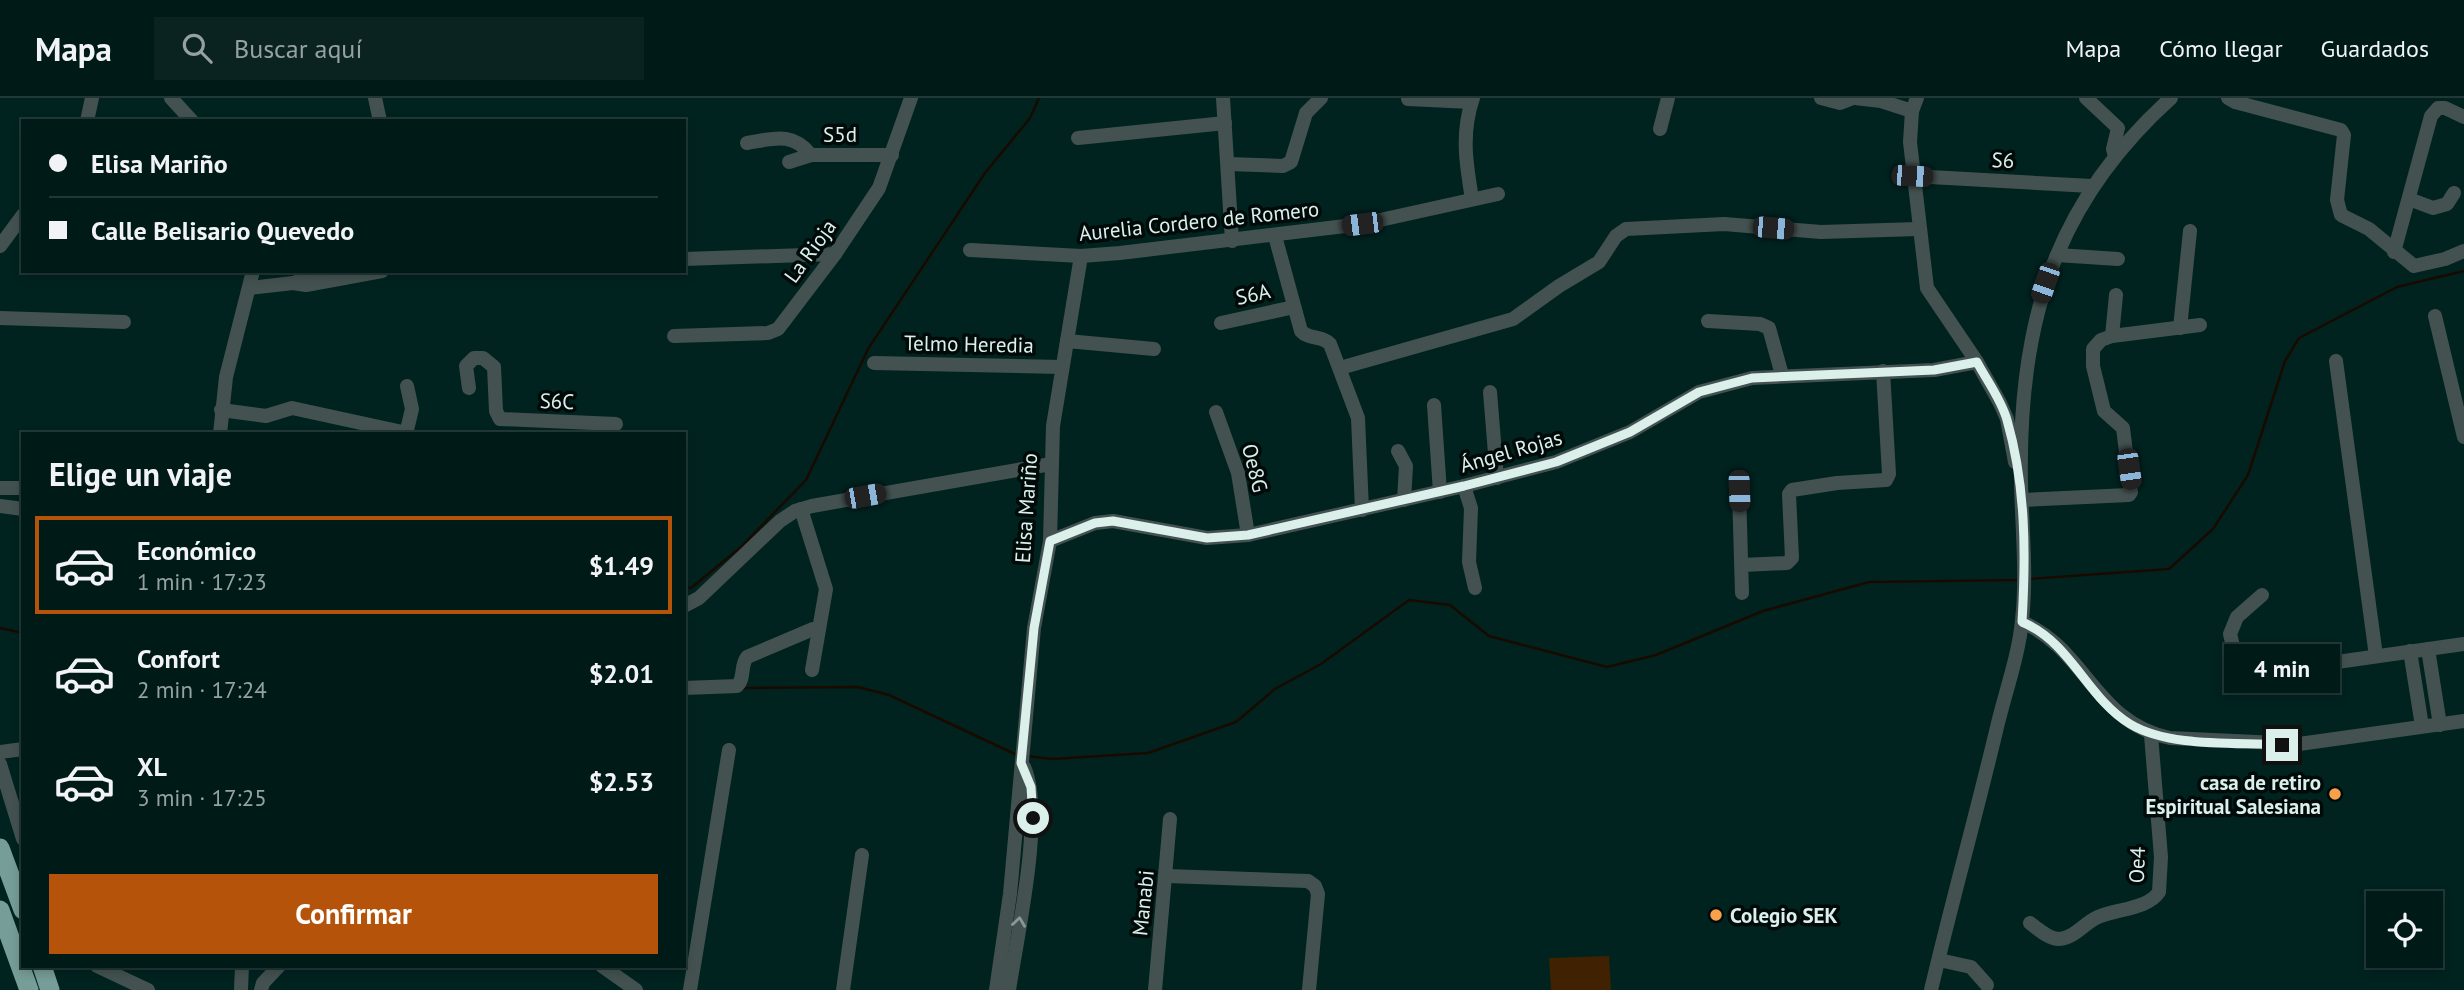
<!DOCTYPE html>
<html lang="es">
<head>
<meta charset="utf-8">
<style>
  body { margin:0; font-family:"PT Sans",sans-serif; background:#0a2321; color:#f1f3f6; height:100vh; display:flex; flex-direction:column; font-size:26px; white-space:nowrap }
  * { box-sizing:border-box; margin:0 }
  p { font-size:23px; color:#95a1a2 }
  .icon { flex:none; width:38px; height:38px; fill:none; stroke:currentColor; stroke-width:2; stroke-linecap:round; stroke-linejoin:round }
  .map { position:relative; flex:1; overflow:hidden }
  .sheet { position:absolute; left:21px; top:334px; width:665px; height:536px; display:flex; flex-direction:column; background:#001a18; border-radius:0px; box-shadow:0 4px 10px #0003,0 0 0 2px #223837 }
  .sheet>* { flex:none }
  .banner { position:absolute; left:21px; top:21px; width:665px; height:154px; border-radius:0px; box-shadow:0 4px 10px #0003,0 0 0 2px #223837; display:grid; align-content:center; height:154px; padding:0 28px; background:#001a18 }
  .buttons { position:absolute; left:2366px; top:793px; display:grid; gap:14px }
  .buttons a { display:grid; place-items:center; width:77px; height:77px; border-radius:0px; background:#001a18; box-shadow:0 4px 10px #0003,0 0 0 2px #223837; font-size:35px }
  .end { position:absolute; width:32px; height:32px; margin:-16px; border:9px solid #dbefeb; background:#111; box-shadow:0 0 0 4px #111 }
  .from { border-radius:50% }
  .bubble { position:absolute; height:49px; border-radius:0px; background:#001a18; box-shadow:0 4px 10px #0003,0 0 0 2px #223837; font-size:23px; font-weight:600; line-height:49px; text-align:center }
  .car { position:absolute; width:21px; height:42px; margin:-21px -10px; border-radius:9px; box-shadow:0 0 5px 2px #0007; background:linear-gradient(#222 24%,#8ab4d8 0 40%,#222 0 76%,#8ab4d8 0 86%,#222 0) }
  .banner b { display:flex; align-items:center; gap:24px; height:66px; font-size:26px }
  .banner b+b { border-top:2px solid #223837 }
  .banner i { width:18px; height:18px; background:#f1f3f6 }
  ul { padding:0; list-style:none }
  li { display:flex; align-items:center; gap:21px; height:98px; margin:0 14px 10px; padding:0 14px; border:4px solid transparent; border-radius:0px }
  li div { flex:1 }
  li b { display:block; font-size:26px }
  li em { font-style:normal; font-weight:600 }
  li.active { border-color:#b45309 }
  li>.icon { width:63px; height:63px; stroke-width:1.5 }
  h2 { padding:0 28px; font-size:32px; line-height:84px }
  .action { display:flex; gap:14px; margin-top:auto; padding:14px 28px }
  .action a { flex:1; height:80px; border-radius:0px; background:#b45309; color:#fff; font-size:28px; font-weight:600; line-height:80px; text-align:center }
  header { display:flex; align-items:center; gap:42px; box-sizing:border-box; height:98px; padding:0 35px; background:#001a18; border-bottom:2px solid #223837 }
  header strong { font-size:33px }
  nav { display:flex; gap:38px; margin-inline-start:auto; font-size:24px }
  .search { width:490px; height:63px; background:#0a2321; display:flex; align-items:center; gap:18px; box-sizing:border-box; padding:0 24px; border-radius:0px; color:#95a1a2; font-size:26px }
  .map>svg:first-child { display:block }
  .green { fill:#402203 }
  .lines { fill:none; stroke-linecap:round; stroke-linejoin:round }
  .stream { stroke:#190a00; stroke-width:2.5 }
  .minor { stroke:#435250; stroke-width:14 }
  .highway { stroke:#769d97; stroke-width:19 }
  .oneway { stroke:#879996 }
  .route { stroke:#dbefeb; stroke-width:9 }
  .poi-dot { fill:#f8a14a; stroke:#000a08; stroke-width:2.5 }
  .labels { text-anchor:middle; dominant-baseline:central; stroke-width:7; stroke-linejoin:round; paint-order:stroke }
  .street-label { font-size:21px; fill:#dbefeb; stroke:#000a08 }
  .poi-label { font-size:21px; font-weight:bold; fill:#dbefeb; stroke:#000a08; text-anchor:end }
</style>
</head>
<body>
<header>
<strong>Mapa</strong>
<div class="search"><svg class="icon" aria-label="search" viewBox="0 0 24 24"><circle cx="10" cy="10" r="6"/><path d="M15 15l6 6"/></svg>Buscar aquí</div>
<nav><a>Mapa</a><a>Cómo llegar</a><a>Guardados</a></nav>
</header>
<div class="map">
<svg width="2464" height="892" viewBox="0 0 2464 892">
  <rect width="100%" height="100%" fill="#002320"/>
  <polygon class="green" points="1609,858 1611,892 1551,892 1549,860"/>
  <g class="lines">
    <g class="stream">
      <polyline points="2030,481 2169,471 2213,431 2248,377 2285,263 2299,240 2397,189 2464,173"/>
      <polyline points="684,489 691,490 741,449 806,382 868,251 985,75 1030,20 1039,0"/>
      <polyline points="0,530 23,535"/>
      <polyline points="744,590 858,589 889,597 1017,657"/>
      <polyline points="1027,658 1052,661 1148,655 1236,624 1275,591 1321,566 1409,502 1450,507 1489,538 1607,569 1656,557 1763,513 1869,484 2020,482"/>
    </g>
    <g class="minor">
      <polyline points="171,0 192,23"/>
      <polyline points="375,0 380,23"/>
      <polyline points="1223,0 1232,143"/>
      <polyline points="1821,0 1840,5 1853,0"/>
      <polyline points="1855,0 1881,3 1912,13"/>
      <polyline points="1917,0 1912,13 1910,44 1927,190 1977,264 2000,305 2007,321 2015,364"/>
      <polyline points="2086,0 2118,30 2113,51 2115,58"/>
      <polyline points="2228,0 2235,4 2341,32 2344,37 2337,102 2341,117 2369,131 2414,168 2445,161 2464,153"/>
      <polyline points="1408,1 1471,4"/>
      <polyline points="87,23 92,0"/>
      <polyline points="1660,31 1668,0"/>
      <polyline points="1078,40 1225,25"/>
      <path d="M747,45C773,41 792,33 811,57"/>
      <polyline points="789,64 811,57 892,57"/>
      <polyline points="1228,66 1283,68 1291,64 1306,15 1321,0"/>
      <polyline points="1912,78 2091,88"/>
      <path d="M1472,101C1466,65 1461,35 1473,0"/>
      <polyline points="2409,101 2433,110 2447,106 2454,95"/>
      <path d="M1275,138L1301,233C1309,242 1322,237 1330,246L1358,320L1362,412"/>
      <polyline points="0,148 23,117"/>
      <polyline points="970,152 1081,158 1120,155 1362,126 1498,96"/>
      <polyline points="2394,154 2431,18 2438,10 2445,10 2464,19"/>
      <polyline points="2057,157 2118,161"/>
      <polyline points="684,161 835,156"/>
      <polyline points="300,180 327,173"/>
      <polyline points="249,190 293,185 306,187 382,173"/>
      <polyline points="2435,218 2464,339"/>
      <polyline points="0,220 124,224"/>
      <polyline points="1708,223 1760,226 1769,230 1782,277"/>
      <polyline points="1221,225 1294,209"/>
      <polyline points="2180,230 2190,133"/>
      <polyline points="674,238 768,235 778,231 835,156 879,90 911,0"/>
      <polyline points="2112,238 2200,227"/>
      <polyline points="1067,243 1154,251"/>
      <polyline points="2336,263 2376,558"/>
      <polyline points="874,265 1062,269"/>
      <polyline points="1340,270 1513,221 1559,188 1599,164 1616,138 1626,131 1724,126 1821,134 1918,131"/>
      <polyline points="469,290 466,268 474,260 483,260 494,269 496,313 500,321 616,326"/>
      <polyline points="1490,294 1497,380"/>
      <polyline points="1434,307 1440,394"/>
      <polyline points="221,312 266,318 292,310 407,335"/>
      <polyline points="1216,314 1238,375 1248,437"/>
      <polyline points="220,336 226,279 253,173"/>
      <polyline points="406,336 412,311 407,288"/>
      <polyline points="1398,353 1406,368 1404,402"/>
      <polyline points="1464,388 1471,410 1469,464 1475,490"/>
      <polyline points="0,390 23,390"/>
      <polyline points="1739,393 1742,495"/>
      <polyline points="2022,402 2129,397 2131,394 2123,330 2104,313 2093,268 2093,251 2101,242 2112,238 2116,197"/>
      <polyline points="0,408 23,411"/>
      <polyline points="801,411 826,491 812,572"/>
      <polyline points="1050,443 1095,425 1113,423 1207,440 1248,437 1464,388 1556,364 1630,334 1699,294 1752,280 1934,272 1977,264"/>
      <polyline points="1742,467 1787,465 1792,460 1789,396 1792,392 1837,385 1886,382 1889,376 1883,273"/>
      <polyline points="2262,497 2237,519 2230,536 2235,556 2244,565 2256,570 2302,569 2464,546"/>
      <polyline points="684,508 699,500 780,423 795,413 812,408 1051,366"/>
      <path d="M2022,524C2086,551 2095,625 2170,640L2299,646L2464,623"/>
      <polyline points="2428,551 2440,627"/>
      <polyline points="2410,553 2422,628"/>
      <path d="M684,590L737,588C745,581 740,568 747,559L813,531"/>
      <polyline points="0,654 23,651"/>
      <polyline points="0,666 23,741"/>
      <polyline points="1167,778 1308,783 1315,788 1318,796 1309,892"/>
      <path d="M2030,825C2038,831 2049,841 2059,841C2075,840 2084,825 2098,819C2116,811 2148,811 2159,794L2161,759L2151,637"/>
      <polyline points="1939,862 1971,869 1987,887"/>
      <polyline points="97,868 148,892"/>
      <polyline points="602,868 636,892"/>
      <polyline points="241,892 242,868"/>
      <polyline points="261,892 263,885 279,868"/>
      <polyline points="690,892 729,652"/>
      <polyline points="843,892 862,757"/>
      <polyline points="996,892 1010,796 1034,530 1050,443 1053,328 1081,158"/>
      <path d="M1009,892C1017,838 1045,715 1024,669"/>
      <polyline points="1155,892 1170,721"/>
      <path d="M1931,892C1952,803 1977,714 1998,625C2006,592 2019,556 2022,522C2027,476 2022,431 2021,385C2018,229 2052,107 2171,0"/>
    </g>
    <g class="highway">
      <polyline points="0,750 23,812"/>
      <polyline points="0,812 29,892"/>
      <polyline points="42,868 50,892"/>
    </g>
  </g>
  <defs><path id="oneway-chevron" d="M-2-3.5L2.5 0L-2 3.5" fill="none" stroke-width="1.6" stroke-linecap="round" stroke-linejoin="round" transform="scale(1.75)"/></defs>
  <use class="oneway" href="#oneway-chevron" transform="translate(1019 824) rotate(-82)"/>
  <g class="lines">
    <path class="route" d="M1033,720L1031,689L1021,665L1034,530L1050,443L1095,425L1113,423L1207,440L1248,437L1464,388L1556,364L1630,334L1699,294L1752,280L1934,272L1977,264C1987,283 2001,301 2007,322C2026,388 2026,456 2022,524C2071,544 2087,600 2130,626C2170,650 2236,644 2282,647"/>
  </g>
  <g class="poi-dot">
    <circle cx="2335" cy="696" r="7"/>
    <circle cx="1716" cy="817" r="7"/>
  </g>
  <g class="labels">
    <g class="street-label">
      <text x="840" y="36">S5d</text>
      <text transform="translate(2003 62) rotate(3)">S6</text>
      <text transform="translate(1199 123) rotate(-6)">Aurelia Cordero de Romero</text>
      <text transform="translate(810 153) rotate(-54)">La Rioja</text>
      <text transform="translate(1253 196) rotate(-12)">S6A</text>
      <text transform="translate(969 246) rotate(1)">Telmo Heredia</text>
      <text transform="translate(557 303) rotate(2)">S6C</text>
      <text transform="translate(1511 353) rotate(-16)">Ángel Rojas</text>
      <text transform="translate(1255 370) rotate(76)">Oe8G</text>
      <text transform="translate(1026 410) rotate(-86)">Elisa Mariño</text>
      <text transform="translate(2137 767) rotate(-88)">Oe4</text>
      <text transform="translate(1143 805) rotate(-84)">Manabi</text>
    </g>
    <g class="poi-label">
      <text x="2321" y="684">casa de retiro<tspan x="2321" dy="24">Espiritual Salesiana</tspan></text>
      <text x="1730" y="817" text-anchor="start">Colegio SEK</text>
    </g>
  </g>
</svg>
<div class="buttons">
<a><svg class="icon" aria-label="locate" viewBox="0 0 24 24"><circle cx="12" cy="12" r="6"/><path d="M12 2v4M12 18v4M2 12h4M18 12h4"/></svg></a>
</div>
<i class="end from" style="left:1033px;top:720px"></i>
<i class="end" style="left:2282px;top:647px"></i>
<div class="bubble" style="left:2224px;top:546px;width:116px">4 min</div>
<i class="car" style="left:1912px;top:78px;rotate:93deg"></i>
<i class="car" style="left:1362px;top:126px;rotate:263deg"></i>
<i class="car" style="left:1773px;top:130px;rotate:95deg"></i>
<i class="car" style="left:2045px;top:185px;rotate:199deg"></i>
<i class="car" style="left:2129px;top:371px;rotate:172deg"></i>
<i class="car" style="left:1739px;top:393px;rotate:178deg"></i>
<i class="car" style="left:865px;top:398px;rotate:80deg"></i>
<div class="banner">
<b><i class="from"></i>Elisa Mariño</b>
<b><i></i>Calle Belisario Quevedo</b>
</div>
<section class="sheet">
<h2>Elige un viaje</h2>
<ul>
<li class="active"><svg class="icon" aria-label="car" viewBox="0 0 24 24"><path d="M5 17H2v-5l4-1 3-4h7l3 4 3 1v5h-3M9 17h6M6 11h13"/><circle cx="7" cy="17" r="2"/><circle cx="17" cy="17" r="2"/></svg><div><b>Económico</b><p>1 min · 17:23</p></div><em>$1.49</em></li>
<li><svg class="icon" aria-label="car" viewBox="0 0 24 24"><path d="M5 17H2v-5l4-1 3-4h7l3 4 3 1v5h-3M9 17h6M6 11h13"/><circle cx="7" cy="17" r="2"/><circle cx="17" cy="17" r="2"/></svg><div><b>Confort</b><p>2 min · 17:24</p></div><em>$2.01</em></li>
<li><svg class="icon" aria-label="car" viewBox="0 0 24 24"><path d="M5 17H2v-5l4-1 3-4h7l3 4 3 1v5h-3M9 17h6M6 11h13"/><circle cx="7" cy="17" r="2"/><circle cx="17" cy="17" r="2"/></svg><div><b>XL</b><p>3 min · 17:25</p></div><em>$2.53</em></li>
</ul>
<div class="action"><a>Confirmar</a></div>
</section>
</div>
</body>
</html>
